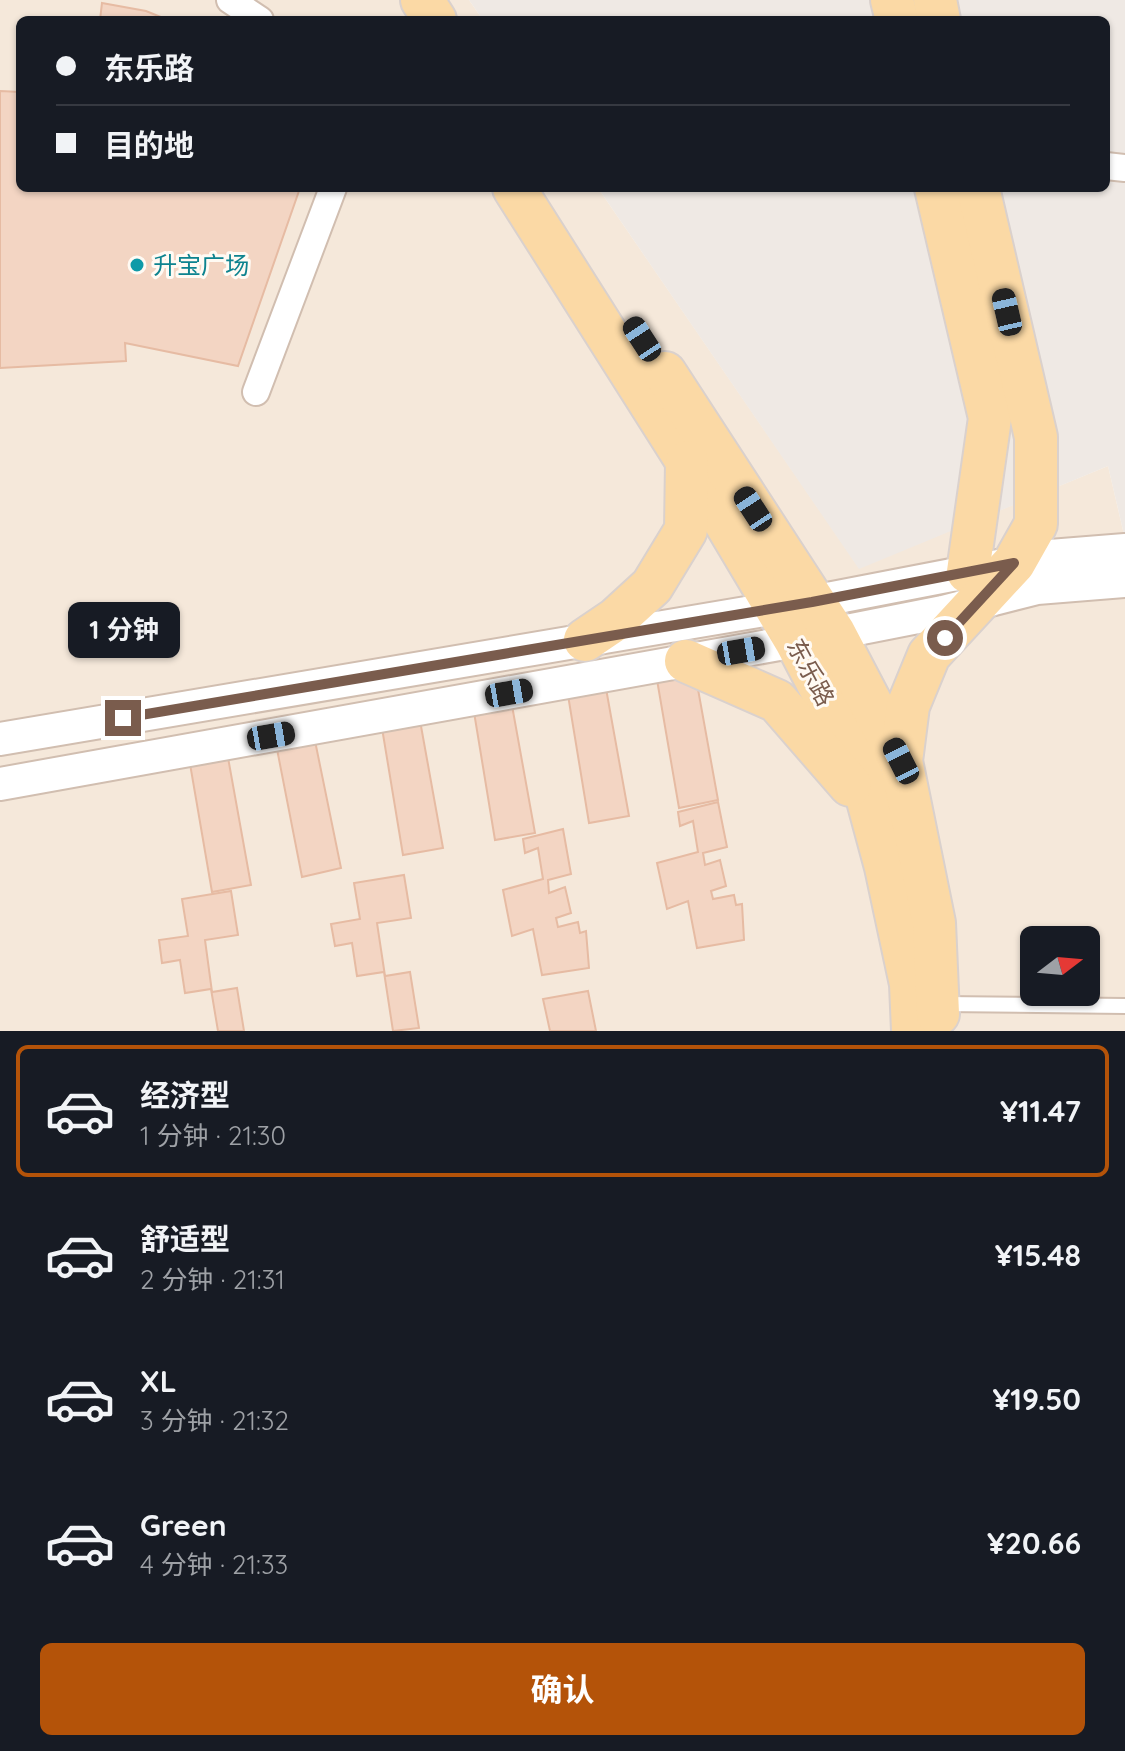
<!DOCTYPE html>
<html lang="zh">
<head>
<meta charset="utf-8">
<style>
  body { margin:0; font-family:Quicksand,"Noto Sans SC",sans-serif; background:#242831; color:#f1f3f6; height:100vh; display:flex; flex-direction:column; font-size:30px; white-space:nowrap }
  * { box-sizing:border-box; margin:0 }
  p { font-size:26px; color:#9ea1a6 }
  .icon { flex:none; width:44px; height:44px; fill:none; stroke:currentColor; stroke-width:2; stroke-linecap:round; stroke-linejoin:round }
  .map { position:relative; height:1031px; overflow:hidden }
  .panel { display:flex; flex-direction:column; background:#171b24; flex:1 }
  .panel>* { flex:none }
  .hud { position:absolute; left:16px; top:16px; width:1094px; height:176px; border-radius:12px; box-shadow:0 2px 6px #0004; display:grid; align-content:center; height:176px; padding:0 40px; background:#171b24 }
  .needle { width:52px; rotate:74deg }
  .buttons { position:absolute; left:1020px; top:926px; display:grid; gap:16px }
  .buttons a { display:grid; place-items:center; width:80px; height:80px; border-radius:12px; background:#171b24; box-shadow:0 2px 6px #0004; font-size:40px }
  .end { position:absolute; width:36px; height:36px; margin:-18px; border:10px solid #7a5c4d; background:#fff; box-shadow:0 0 0 4px #fff }
  .from { border-radius:50% }
  .bubble { position:absolute; height:56px; border-radius:12px; background:#171b24; box-shadow:0 2px 6px #0004; font-size:26px; font-weight:700; line-height:56px; text-align:center }
  .car { position:absolute; width:24px; height:48px; margin:-24px -12px; border-radius:10px; box-shadow:0 0 6px 2px #0007; background:linear-gradient(#222 24%,#8ab4d8 0 40%,#222 0 76%,#8ab4d8 0 86%,#222 0) }
  .hud b { display:flex; align-items:center; gap:28px; height:76px; font-size:30px }
  .hud b+b { border-top:2px solid #363941 }
  .hud i { width:20px; height:20px; background:#f1f3f6 }
  ul { padding:14px 0 0; list-style:none }
  li { display:flex; align-items:center; gap:24px; height:132px; margin:0 16px 12px; padding:0 24px; border:4px solid transparent; border-radius:12px }
  li div { flex:1 }
  li b { display:block; font-size:30px }
  li em { font-style:normal; font-weight:700 }
  li.active { border-color:#b45309 }
  li>.icon { width:72px; height:72px; stroke-width:1.5 }
  .primary-button { display:flex; gap:16px; margin-top:auto; padding:16px 40px }
  .primary-button a { flex:1; height:92px; border-radius:12px; background:#b45309; color:#fff; font-size:32px; font-weight:700; line-height:92px; text-align:center }
  .map>svg:first-child { display:block }
  .residential { fill:#f5e8da; fill-rule:evenodd }
  .industrial { fill:#efe9e4 }
  .building { fill:#f3d5c3; stroke:#e6bba3; stroke-width:2 }
  .lines { fill:none; stroke-linecap:round; stroke-linejoin:round }
  .service-casing { stroke:#d1beb0; stroke-width:18 }
  .minor-casing { stroke:#d1beb0; stroke-width:30 }
  .tertiary-casing { stroke:#d1beb0; stroke-width:36 }
  .primary-casing { stroke:#dad1cd; stroke-width:46 }
  .service { stroke:#fff; stroke-width:14 }
  .minor { stroke:#fff; stroke-width:26 }
  .tertiary { stroke:#fff; stroke-width:32 }
  .primary { stroke:#fbd9a5; stroke-width:42 }
  .route { stroke:#7a5c4d; stroke-width:10 }
  .culture-dot { fill:#0f9aa8; stroke:#fffaf3; stroke-width:3 }
  .labels { text-anchor:middle; dominant-baseline:central; stroke-width:6; stroke-linejoin:round; paint-order:stroke }
  .culture-label { font-size:24px; fill:#0d838f; stroke:#fffaf3; text-anchor:start }
  .street-label { font-size:24px; fill:#7a5c4d; stroke:#fffaf3 }
</style>
</head>
<body>
<div class="map">
<svg width="1125" height="1031" viewBox="0 0 1125 1031">
  <rect width="100%" height="100%" fill="#fdf6ec"/>
  <path class="residential" d="M0,0H469L483,20H20V188H598L859,568L1108,466L1125,539V1031H0ZM1034,940H1086V992H1034Z"/>
  <polygon class="industrial" points="469,0 1125,0 1125,539 1108,466 859,569 598,188 1106,188 1106,20 483,20"/>
  <g class="building">
    <polygon points="102,3 146,11 168,20 100,20"/>
    <polygon points="0,91 20,92 20,188 300,188 238,366 125,343 126,361 0,368"/>
    <polygon points="694,667 718,800 679,808 656,674"/>
    <polygon points="605,683 629,816 589,823 567,689"/>
    <polygon points="511,700 535,833 495,840 473,706"/>
    <polygon points="419,715 443,848 403,855 381,722"/>
    <polygon points="314,736 341,868 302,877 276,744"/>
    <polygon points="227,752 251,885 212,892 189,758"/>
    <polygon points="718,802 727,847 703,853 705,865 720,860 726,886 711,891 713,899 734,895 736,905 742,904 744,940 697,948 688,901 667,909 657,863 698,852 693,821 680,826 678,812"/>
    <polygon points="563,829 571,874 548,880 549,893 565,887 571,913 556,918 558,927 578,922 580,933 586,931 589,968 542,975 533,929 512,936 503,890 543,879 538,848 525,853 523,839"/>
    <polygon points="404,875 411,918 377,923 385,976 410,972 419,1028 393,1031 384,972 357,976 352,943 335,946 331,924 360,919 354,883"/>
    <polygon points="231,891 238,935 205,940 212,992 237,988 244,1031 218,1031 211,989 185,993 180,960 162,963 159,940 188,936 182,899"/>
    <polygon points="588,991 596,1031 550,1031 543,999"/>
  </g>
  <g class="lines">
    <defs>
      <polyline id="service" points="942,1004 1125,1006"/>
      <g id="minor">
        <polyline points="230,0 260,20"/>
        <polyline points="1106,166 1125,168"/>
        <polyline points="256,392 333,188"/>
      </g>
      <g id="tertiary">
        <polyline points="0,739 812,602 1050,556 1125,550"/>
        <polyline points="0,784 796,641 943,612 1037,588 1125,581"/>
      </g>
      <g id="primary">
        <polyline points="422,0 435,20"/>
        <polyline points="892,0 897,20"/>
        <polyline points="935,0 939,20"/>
        <polyline points="514,188 718,510 796,641 856,756 886,867 911,984 913,1031"/>
        <polyline points="936,188 990,418 968,572"/>
        <polyline points="665,373 834,633 901,761"/>
        <polyline points="585,640 616,619 652,586 686,530 687,462"/>
        <polyline points="686,661 777,701 850,785"/>
        <polyline points="938,1014 934,923 901,761 908,706 929,655 1014,563 1036,524 1036,437 978,188"/>
      </g>
    </defs>
    <use href="#service" class="service-casing"/>
    <use href="#minor" class="minor-casing"/>
    <use href="#tertiary" class="tertiary-casing"/>
    <use href="#primary" class="primary-casing"/>
    <use href="#service" class="service"/>
    <use href="#minor" class="minor"/>
    <use href="#tertiary" class="tertiary"/>
    <use href="#primary" class="primary"/>
  </g>
  <g class="lines">
    <polyline class="route" points="123,718 812,602 1014,563 945,638"/>
  </g>
  <circle class="culture-dot" cx="137" cy="265" r="8"/>
  <g class="labels">
    <g class="culture-label">
      <text x="153" y="265">升宝广场</text>
    </g>
    <g class="street-label">
      <text transform="translate(811 672) rotate(62)">东乐路</text>
    </g>
  </g>
</svg>
<div class="buttons">
<a><svg class="needle" viewBox="-14 -14 28 28"><path d="M0-13l5 13h-10z" fill="#e53935"/><path d="M0 13l5-13h-10z" fill="#9ea1a6"/></svg></a>
</div>
<i class="end from" style="left:945px;top:638px"></i>
<i class="end" style="left:123px;top:718px"></i>
<div class="bubble" style="left:68px;top:602px;width:112px">1 分钟</div>
<i class="car" style="left:1007px;top:312px;rotate:347deg"></i>
<i class="car" style="left:642px;top:339px;rotate:327deg"></i>
<i class="car" style="left:753px;top:509px;rotate:327deg"></i>
<i class="car" style="left:741px;top:651px;rotate:80deg"></i>
<i class="car" style="left:509px;top:693px;rotate:80deg"></i>
<i class="car" style="left:271px;top:736px;rotate:80deg"></i>
<i class="car" style="left:901px;top:761px;rotate:333deg"></i>
<div class="hud">
<b><i class="from"></i>东乐路</b>
<b><i></i>目的地</b>
</div>
</div>
<section class="panel">
<ul>
<li class="active"><svg class="icon" aria-label="car" viewBox="0 0 24 24"><path d="M5 17H2v-5l4-1 3-4h7l3 4 3 1v5h-3M9 17h6M6 11h13"/><circle cx="7" cy="17" r="2"/><circle cx="17" cy="17" r="2"/></svg><div><b>经济型</b><p>1 分钟 · 21:30</p></div><em>¥11.47</em></li>
<li><svg class="icon" aria-label="car" viewBox="0 0 24 24"><path d="M5 17H2v-5l4-1 3-4h7l3 4 3 1v5h-3M9 17h6M6 11h13"/><circle cx="7" cy="17" r="2"/><circle cx="17" cy="17" r="2"/></svg><div><b>舒适型</b><p>2 分钟 · 21:31</p></div><em>¥15.48</em></li>
<li><svg class="icon" aria-label="car" viewBox="0 0 24 24"><path d="M5 17H2v-5l4-1 3-4h7l3 4 3 1v5h-3M9 17h6M6 11h13"/><circle cx="7" cy="17" r="2"/><circle cx="17" cy="17" r="2"/></svg><div><b>XL</b><p>3 分钟 · 21:32</p></div><em>¥19.50</em></li>
<li><svg class="icon" aria-label="car" viewBox="0 0 24 24"><path d="M5 17H2v-5l4-1 3-4h7l3 4 3 1v5h-3M9 17h6M6 11h13"/><circle cx="7" cy="17" r="2"/><circle cx="17" cy="17" r="2"/></svg><div><b>Green</b><p>4 分钟 · 21:33</p></div><em>¥20.66</em></li>
</ul>
<div class="primary-button"><a>确认</a></div>
</section>
</body>
</html>
